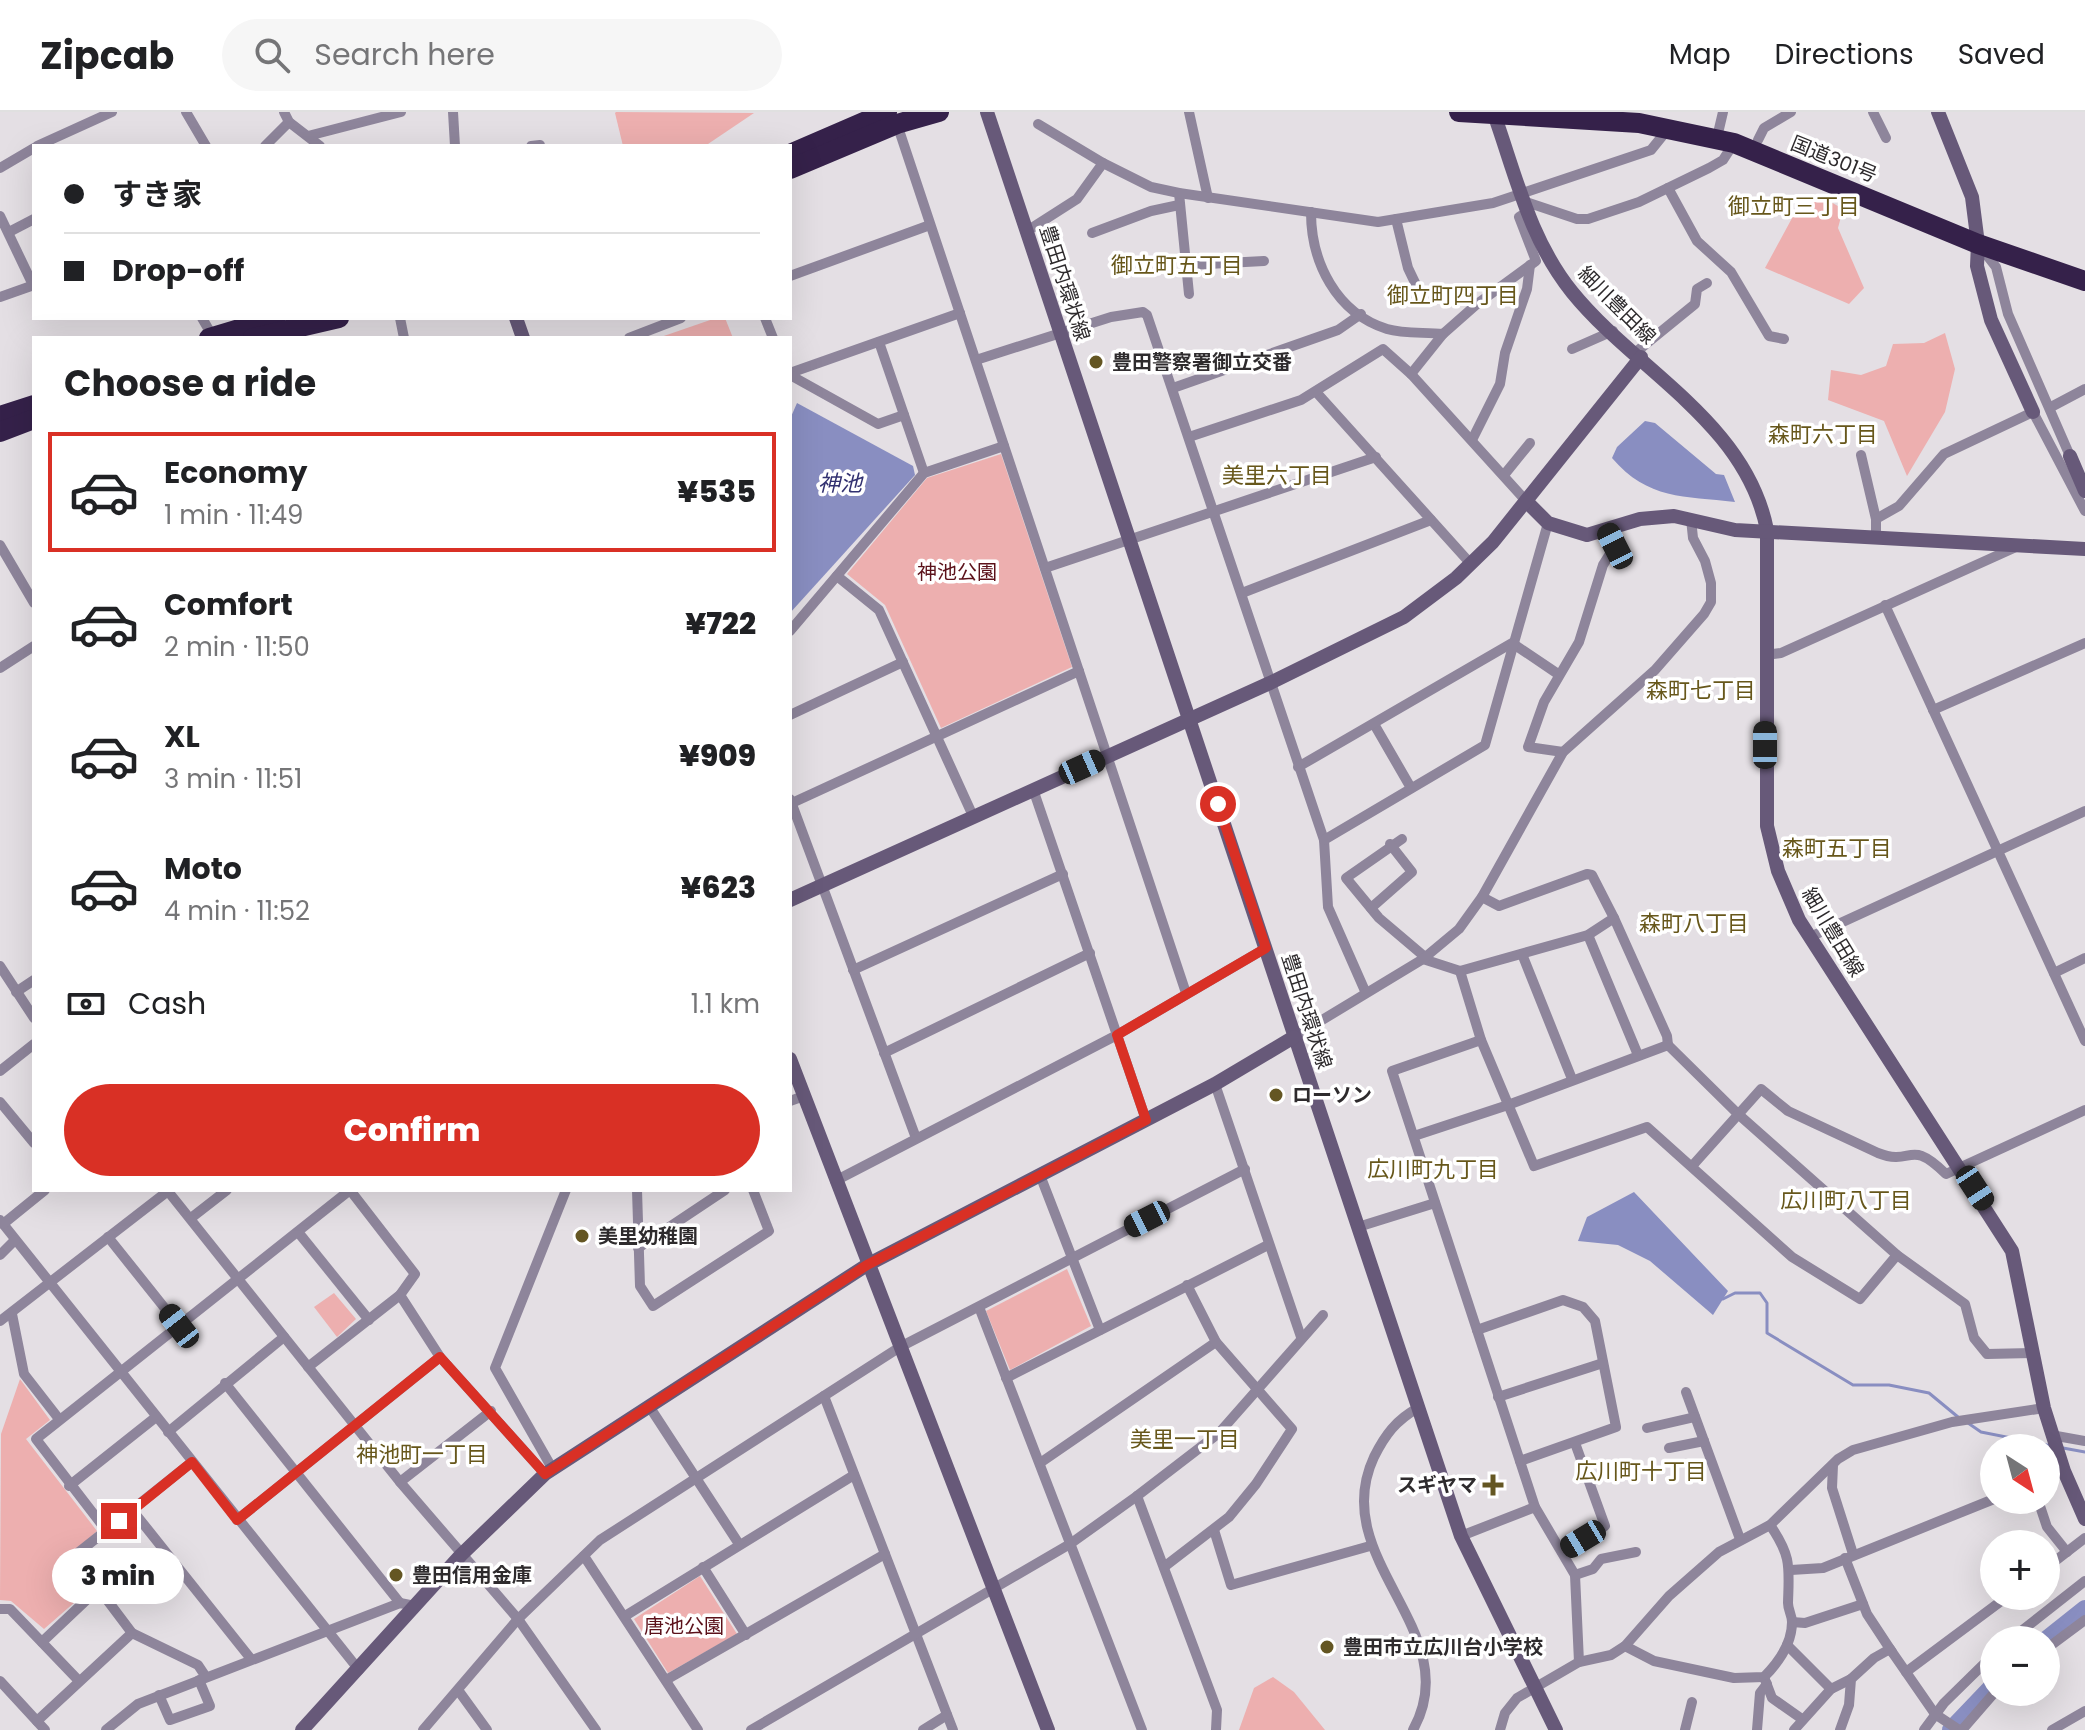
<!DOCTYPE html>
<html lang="en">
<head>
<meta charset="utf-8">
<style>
  body { margin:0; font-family:Poppins,"Noto Sans JP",sans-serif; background:#f6f6f6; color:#202124; height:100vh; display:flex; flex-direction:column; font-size:30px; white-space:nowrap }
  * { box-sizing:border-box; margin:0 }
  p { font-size:26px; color:#757577 }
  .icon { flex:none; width:44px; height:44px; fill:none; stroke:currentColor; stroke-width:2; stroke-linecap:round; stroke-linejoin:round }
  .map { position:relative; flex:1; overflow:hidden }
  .panel { position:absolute; left:32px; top:224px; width:760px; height:856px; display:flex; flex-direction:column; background:#fff; border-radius:0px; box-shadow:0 8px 32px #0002 }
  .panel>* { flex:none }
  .banner { position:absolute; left:32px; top:32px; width:760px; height:176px; border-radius:0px; box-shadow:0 8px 32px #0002; display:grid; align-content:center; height:176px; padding:0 32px; background:#fff }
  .needle { width:52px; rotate:144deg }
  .tools { position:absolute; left:1980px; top:1322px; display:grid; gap:16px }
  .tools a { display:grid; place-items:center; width:80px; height:80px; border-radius:50%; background:#fff; box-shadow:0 8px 32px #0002; font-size:40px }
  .end { position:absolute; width:36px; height:36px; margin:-18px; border:10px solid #d93025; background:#fff; box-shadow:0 0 0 4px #fff }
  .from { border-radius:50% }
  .bubble { position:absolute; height:56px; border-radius:28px; background:#fff; box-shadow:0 8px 32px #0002; font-size:26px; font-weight:800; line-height:56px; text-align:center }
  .car { position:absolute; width:24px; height:48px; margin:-24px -12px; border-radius:10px; box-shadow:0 0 6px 2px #0007; background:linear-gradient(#222 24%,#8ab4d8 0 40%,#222 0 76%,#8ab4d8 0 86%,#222 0) }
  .banner b { display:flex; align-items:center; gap:28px; height:76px; font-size:30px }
  .banner b+b { border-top:2px solid #e0e0e0 }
  .banner i { width:20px; height:20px; background:#202124 }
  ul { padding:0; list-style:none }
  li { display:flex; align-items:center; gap:24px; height:120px; margin:0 16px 12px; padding:0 16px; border:4px solid transparent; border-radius:0px }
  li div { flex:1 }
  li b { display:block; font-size:30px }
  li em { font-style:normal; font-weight:800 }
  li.on { border-color:#d93025 }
  li>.icon { width:72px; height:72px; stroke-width:1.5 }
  h2 { padding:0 32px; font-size:36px; line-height:96px }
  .pay { display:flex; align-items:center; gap:20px; height:88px; padding:0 32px; font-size:30px }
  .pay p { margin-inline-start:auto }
  .cta { display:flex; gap:16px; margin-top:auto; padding:16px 32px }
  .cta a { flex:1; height:92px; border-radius:48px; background:#d93025; color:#fff; font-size:32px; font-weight:800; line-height:92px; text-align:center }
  header { display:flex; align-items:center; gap:48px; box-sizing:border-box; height:112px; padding:0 40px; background:#fff; border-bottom:2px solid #e0e0e0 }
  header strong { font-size:38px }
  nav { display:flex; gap:44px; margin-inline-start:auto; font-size:28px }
  .search { width:560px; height:72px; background:#f6f6f6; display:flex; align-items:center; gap:20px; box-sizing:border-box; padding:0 28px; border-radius:44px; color:#757577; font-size:30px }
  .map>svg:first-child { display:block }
  .green { fill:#edafaf }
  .water { fill:#898ec1 }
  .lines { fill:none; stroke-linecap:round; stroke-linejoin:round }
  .stream { stroke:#898ec1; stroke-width:3 }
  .river { stroke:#898ec1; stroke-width:18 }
  .street { stroke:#8e859b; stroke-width:10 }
  .secondary { stroke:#675979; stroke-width:14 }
  .highway { stroke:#35214a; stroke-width:20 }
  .route { stroke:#d93025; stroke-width:10 }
  .poi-dot { fill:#645623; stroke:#fff; stroke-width:3 }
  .labels { text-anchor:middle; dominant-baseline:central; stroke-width:7; stroke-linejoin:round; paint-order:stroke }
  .street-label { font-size:20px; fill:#2e2b2d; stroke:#fff }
  .poi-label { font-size:20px; font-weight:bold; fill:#2e2b2d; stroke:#fff; text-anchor:start }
  .park-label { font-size:20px; fill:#5b111a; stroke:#fff }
  .neighbourhood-label { font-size:22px; fill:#67571b; stroke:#fff }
  .water-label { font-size:22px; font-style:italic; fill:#323170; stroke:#fff }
</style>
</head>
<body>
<header>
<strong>Zipcab</strong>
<div class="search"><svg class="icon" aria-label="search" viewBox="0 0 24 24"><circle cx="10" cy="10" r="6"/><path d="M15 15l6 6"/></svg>Search here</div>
<nav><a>Map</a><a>Directions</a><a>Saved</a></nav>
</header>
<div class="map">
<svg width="2085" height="1618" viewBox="0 0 2085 1618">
  <rect width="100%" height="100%" fill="#e4dfe4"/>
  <g class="green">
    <polygon points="615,1 616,0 754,1 705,34 623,34"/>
    <polygon points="1804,84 1824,86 1843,97 1838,116 1864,176 1849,192 1765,156"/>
    <polygon points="716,206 725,206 733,226 658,226"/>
    <polygon points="1945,221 1955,257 1945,300 1907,364 1884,309 1828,288 1831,258 1861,263 1886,254 1893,232 1924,231"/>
    <polygon points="1001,342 1072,555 941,616 885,493 847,462 927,366"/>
    <polygon points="1067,1157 1091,1214 1010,1258 986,1199"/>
    <polygon points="334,1181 356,1207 337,1225 314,1195"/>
    <polygon points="20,1267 50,1308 26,1327 97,1419 68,1446 91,1476 44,1517 11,1489 0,1488 1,1322"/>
    <polygon points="700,1464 737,1522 668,1561 634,1507"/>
    <polygon points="1273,1565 1294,1580 1325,1618 1239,1618 1254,1576"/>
  </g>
  <g class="water">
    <polygon points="797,291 913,354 915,363 790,501 790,307"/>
    <path d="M1645,309L1655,311L1716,362L1724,363L1735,390C1684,384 1648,388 1612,346L1617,335Z"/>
    <polygon points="1634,1080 1728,1179 1713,1203 1650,1149 1618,1133 1578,1129 1587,1105"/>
  </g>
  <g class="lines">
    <g class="stream">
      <polyline points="1723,1187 1735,1181 1760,1181 1767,1191 1767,1221 1853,1273 1889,1273 1929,1281 1958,1305"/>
      <polyline points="1968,1311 1981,1320 2052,1334"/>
      <polyline points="2063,1336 2085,1340"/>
    </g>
    <g class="river">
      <polyline points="2046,1528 2085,1497"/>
      <polyline points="1951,1618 1994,1573"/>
    </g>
    <g class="street">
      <polyline points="186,0 206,34"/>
      <polyline points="284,0 289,10 320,34"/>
      <polyline points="453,0 455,34"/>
      <polyline points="1189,0 1208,86"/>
      <polyline points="1873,0 1886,26"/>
      <polyline points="897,12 1186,881"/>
      <polyline points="1038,12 1103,51"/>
      <polyline points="1719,17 1723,0"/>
      <polyline points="308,24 401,0"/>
      <polyline points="1758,28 1764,16 1791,0"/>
      <polyline points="37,34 112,0"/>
      <polyline points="265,34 289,10"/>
      <polyline points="531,34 540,33"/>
      <polyline points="0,56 34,36"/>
      <polyline points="1668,76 1697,129 1731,160 1769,224 1784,227"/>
      <polyline points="1179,81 1189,182"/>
      <polyline points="1523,89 1577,107 1588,107 1639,90 1709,56 1723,48 1734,31"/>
      <path d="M1311,100C1311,150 1336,201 1387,217C1404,222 1425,220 1443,222L1477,192L1536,149L1519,105L1527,100"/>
      <polyline points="0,104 33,173"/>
      <polyline points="1396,107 1408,156 1418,177"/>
      <polyline points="1027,119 1077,87 1103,51 1151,75 1179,81 1378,110 1493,91 1651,38 1668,17"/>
      <polyline points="9,120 34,107"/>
      <polyline points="1092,121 1151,99 1179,93"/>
      <polyline points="1982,137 1996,155 2008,202 2070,344"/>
      <polyline points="1189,153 1264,149"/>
      <polyline points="790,164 930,113"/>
      <polyline points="0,185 34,173"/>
      <polyline points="202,206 213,225"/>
      <polyline points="400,206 404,226"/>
      <polyline points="765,206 773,226"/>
      <polyline points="629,226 681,206"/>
      <polyline points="879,230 924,361"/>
      <polyline points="1572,237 1613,219"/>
      <polyline points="1636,240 1695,192 1697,177 1707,171"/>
      <polyline points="976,248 1111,205 1143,200 1147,203 1324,728 1328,795 1365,879"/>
      <polyline points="790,261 960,201"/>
      <polyline points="1411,262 1443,222"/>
      <polyline points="790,263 878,312 904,303"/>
      <polyline points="1173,276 1338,218 1361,202"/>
      <polyline points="1317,281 1470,451"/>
      <polyline points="2051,295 2085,277"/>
      <polyline points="1189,325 1301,288 1383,237 1411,262 1526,389"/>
      <polyline points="1472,328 1500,272 1505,241 1527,177 1530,153"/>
      <polyline points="1861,343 1876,407"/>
      <polyline points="1504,363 1530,331"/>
      <polyline points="1876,427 1876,407 1899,394 1944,342 2033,300 2085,399"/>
      <polyline points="0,433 34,491"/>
      <polyline points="1045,456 1376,345"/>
      <polyline points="837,464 879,498 973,704"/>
      <polyline points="1242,481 1431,408"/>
      <polyline points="1885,493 2085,929"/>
      <polyline points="790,519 924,361 1004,334"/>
      <polyline points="1765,543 1781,541 2016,435"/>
      <polyline points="0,556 34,534"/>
      <polyline points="1933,598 2085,531"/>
      <polyline points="790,603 903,550"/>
      <polyline points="1374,612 1411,676"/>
      <polyline points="1563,640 1528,635 1544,590 1579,530 1603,453 1615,434 1607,418"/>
      <polyline points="1298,655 1512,531 1558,562"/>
      <polyline points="1033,677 1146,1008"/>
      <polyline points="790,687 916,1026"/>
      <polyline points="792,691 1079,559"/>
      <polyline points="1402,727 1346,766 1379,806 1425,845"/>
      <polyline points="1324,728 1485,633 1548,411"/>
      <polyline points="1371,796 1412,760 1390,732"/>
      <polyline points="1614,806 1667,924 1668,933"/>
      <polyline points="1588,823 1638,943"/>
      <polyline points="1810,825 2085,699"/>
      <polyline points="1522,842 1572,967"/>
      <polyline points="1423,847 1460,859 1588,823 1614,806 1592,763 1587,762 1499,794 1482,785"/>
      <polyline points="0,854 34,906"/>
      <polyline points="853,858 1063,762"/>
      <polyline points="1460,859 1481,928 1534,1054 1647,1015 1792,1145 1860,1187 1897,1143"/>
      <polyline points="2054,861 2085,846"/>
      <polyline points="16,880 34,868"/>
      <polyline points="1294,925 1423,847 1459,817 1482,785 1563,640 1655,558 1704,502 1711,490 1711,471 1705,449 1693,426 1691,407"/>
      <polyline points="1481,928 1392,959 1535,1395 1575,1463 1579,1550"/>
      <polyline points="884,941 1090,841"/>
      <polyline points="0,959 34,932"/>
      <polyline points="1215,972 1301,1225"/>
      <polyline points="790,989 804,984"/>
      <polyline points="0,990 34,1031"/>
      <polyline points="1414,1024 1508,993 1668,933 1738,1002 1897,1143 1965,1192 1974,1226 1987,1242 2032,1241"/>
      <path d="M1693,1053L1761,977L1788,999L1878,1041C1914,1055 1908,1025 1946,1062L2085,998"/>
      <polyline points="1040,1063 1100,1218"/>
      <polyline points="835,1069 1117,923 1266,836"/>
      <polyline points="167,1078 400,1370 518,1507 596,1618"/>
      <polyline points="637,1078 640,1174 653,1194 769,1119 753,1078"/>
      <polyline points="191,1106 227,1078"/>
      <polyline points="0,1108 359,1558"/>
      <polyline points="3,1112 45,1078"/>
      <polyline points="1358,1115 1435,1091"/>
      <polyline points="298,1120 369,1208"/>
      <polyline points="108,1125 179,1214"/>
      <polyline points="638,1136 725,1078"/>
      <polyline points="0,1143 15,1128"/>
      <polyline points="400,1183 440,1245 545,1362"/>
      <polyline points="979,1195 1142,1618"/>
      <polyline points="12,1202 24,1262 59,1307"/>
      <polyline points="0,1209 168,1079"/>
      <polyline points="1477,1218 1563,1188 1583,1195 1595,1209 1616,1315 1520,1349"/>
      <polyline points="308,1255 400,1183 415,1162 350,1078"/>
      <polyline points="1006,1266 1268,1133"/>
      <polyline points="225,1271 400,1491"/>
      <polyline points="1686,1280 1740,1427"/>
      <polyline points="824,1284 953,1618"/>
      <polyline points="1498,1285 1603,1251"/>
      <polyline points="649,1294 739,1432"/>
      <polyline points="1647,1316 1695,1305"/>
      <polyline points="168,1320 284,1225"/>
      <polyline points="2051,1323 2085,1329"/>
      <polyline points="1669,1336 1704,1329"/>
      <polyline points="192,1350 74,1444 132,1521 198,1553 206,1565"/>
      <polyline points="1040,1351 1216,1230"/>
      <polyline points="1833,1353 1832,1376 1853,1442"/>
      <polyline points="552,1356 495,1256 566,1078"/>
      <polyline points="2046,1366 2064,1359"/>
      <polyline points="400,1370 491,1299"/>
      <polyline points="69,1374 156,1305"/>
      <polyline points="1137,1384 1217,1598 1216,1618"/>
      <polyline points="2038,1388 2047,1415 2067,1440"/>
      <polyline points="133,1399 251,1547"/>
      <polyline points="237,1408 440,1245"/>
      <polyline points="106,1418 36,1327 350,1078"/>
      <polyline points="1214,1418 1231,1473 1370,1434"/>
      <polyline points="1461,1424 1535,1395"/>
      <polyline points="1562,1440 1605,1414 1575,1331"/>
      <polyline points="584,1444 698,1618"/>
      <polyline points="1845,1446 1867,1502 1892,1540"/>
      <polyline points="703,1455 746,1523"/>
      <polyline points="1164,1455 1229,1405 1256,1372 1292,1317 1216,1230 1187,1173"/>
      <polyline points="2046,1456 2085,1426"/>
      <polyline points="1791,1458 1823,1456 1994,1387"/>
      <polyline points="1575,1463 1593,1457 1601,1447 1636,1440"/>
      <polyline points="0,1497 10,1497 79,1569"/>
      <polyline points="625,1504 854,1363"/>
      <polyline points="1792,1510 1805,1511 1863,1492"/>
      <polyline points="2010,1528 2085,1469"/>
      <polyline points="42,1530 98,1477"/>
      <polyline points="1787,1533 1831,1577"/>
      <path d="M1625,1534L1654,1549L1734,1566L1764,1565C1778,1551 1792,1531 1792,1510C1792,1503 1788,1498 1788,1491C1789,1455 1792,1445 1770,1413"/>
      <polyline points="2046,1537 2085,1508"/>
      <polyline points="1906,1560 2008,1484"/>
      <polyline points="1764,1565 1772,1586 1802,1607"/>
      <polyline points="666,1568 885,1442"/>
      <polyline points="0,1569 45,1618"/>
      <polyline points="458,1578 487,1618"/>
      <polyline points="159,1583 170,1608 210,1594 199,1568"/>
      <polyline points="37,1609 132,1521"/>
      <polyline points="106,1618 138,1592 400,1491 415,1494"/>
      <polyline points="423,1618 518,1507 600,1428 900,1235 1245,1057"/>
      <polyline points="751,1618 1070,1432 1137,1384 1219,1321 1323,1203"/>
      <polyline points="923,1618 947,1603"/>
      <path d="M1413,1618C1468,1519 1326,1448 1374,1345C1385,1323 1396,1308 1418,1296"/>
      <polyline points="1500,1618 1505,1601 1517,1586 1579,1550 1611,1543 1625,1534 1669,1484 1719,1440 1770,1413 1838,1347 1853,1338 1952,1310 2044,1296"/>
      <polyline points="1685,1618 1692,1590"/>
      <polyline points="1757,1618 1760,1581 1767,1572"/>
      <polyline points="1794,1618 1831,1577 1851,1567"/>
      <polyline points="1840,1618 1849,1593 1851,1567 1874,1546 1890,1537 1935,1602 1959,1618"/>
      <polyline points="1924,1618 1944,1591 1994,1542"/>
      <polyline points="1962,1618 1995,1580"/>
      <polyline points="2052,1618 2085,1599"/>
    </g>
    <g class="secondary">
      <polyline points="987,0 1461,1424 1556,1618"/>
      <polyline points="1938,0 1972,85 1978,132 1977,154 1991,208 2033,300"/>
      <path d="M1494,2C1516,64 1530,128 1572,180C1635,258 1746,310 1767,418V714L1778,759L1799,808L2012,1139L2044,1296L2064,1359L2085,1407"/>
      <polyline points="516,206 523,226"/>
      <polyline points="2070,344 2085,379"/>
      <polyline points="1526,389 1548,411 1587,423 1640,407 1674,404 1735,418 2085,437"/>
      <polyline points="790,788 1270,571 1404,505 1456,466 1493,430 1641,245"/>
      <polyline points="790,947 1048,1618"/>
      <polyline points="302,1618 461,1443 545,1362 867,1153 1215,972 1294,925"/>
    </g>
    <g class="highway">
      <polyline points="1459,0 1639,11 1734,31 1978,132 2085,169"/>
      <polyline points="790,42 887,0"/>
      <polyline points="790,57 897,12 939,0"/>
      <polyline points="209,226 276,206"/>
      <polyline points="253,226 339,206"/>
      <polyline points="0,304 34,293"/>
      <polyline points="0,320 34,307"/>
    </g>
  </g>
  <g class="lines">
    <polyline class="route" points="119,1409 192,1350 237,1408 440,1245 545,1362 867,1153 1146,1008 1117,923 1266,836 1218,692"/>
  </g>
  <g class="poi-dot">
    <circle cx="1096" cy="250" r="8"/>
    <circle cx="1276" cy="983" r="8"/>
    <circle cx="582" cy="1124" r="8"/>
    <path d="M1489 1361h8v8h8v8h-8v8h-8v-8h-8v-8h8z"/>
    <circle cx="396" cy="1463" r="8"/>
    <circle cx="1327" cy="1535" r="8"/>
  </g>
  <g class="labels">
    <g class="street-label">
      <text transform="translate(1834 47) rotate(22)">国道301号</text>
      <text transform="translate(1065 171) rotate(72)">豊田内環状線</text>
      <text transform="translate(1617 193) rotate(45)">細川豊田線</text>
      <text transform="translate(1833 820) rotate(59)">細川豊田線</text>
      <text transform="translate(1307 899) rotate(72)">豊田内環状線</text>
    </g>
    <g class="poi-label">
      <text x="1112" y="250">豊田警察署御立交番</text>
      <text x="1292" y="983">ローソン</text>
      <text x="598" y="1124">美里幼稚園</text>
      <text x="1477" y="1373" text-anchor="end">スギヤマ</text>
      <text x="412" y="1463">豊田信用金庫</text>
      <text x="1343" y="1535">豊田市立広川台小学校</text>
    </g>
    <g class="park-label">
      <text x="957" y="460">神池公園</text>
      <text x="684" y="1514">唐池公園</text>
    </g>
    <g class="neighbourhood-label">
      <text x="1794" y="94">御立町三丁目</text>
      <text x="1177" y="153">御立町五丁目</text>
      <text x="1453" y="183">御立町四丁目</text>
      <text x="1823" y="322">森町六丁目</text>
      <text x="1277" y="363">美里六丁目</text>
      <text x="1701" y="578">森町七丁目</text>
      <text x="1837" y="736">森町五丁目</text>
      <text x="1694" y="811">森町八丁目</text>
      <text x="1433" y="1057">広川町九丁目</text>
      <text x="1846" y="1088">広川町八丁目</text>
      <text x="1185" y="1327">美里一丁目</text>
      <text x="422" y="1342">神池町一丁目</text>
      <text x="1641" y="1359">広川町十丁目</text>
    </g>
    <g class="water-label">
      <text x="840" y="371">神池</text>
    </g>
  </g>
</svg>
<div class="tools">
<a><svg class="needle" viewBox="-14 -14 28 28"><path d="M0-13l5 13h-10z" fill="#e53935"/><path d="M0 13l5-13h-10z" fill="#757577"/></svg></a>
<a>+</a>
<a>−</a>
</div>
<i class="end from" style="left:1218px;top:692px"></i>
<i class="end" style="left:119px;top:1409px"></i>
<div class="bubble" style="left:52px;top:1436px;width:132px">3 min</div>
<i class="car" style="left:1615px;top:434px;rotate:333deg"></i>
<i class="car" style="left:1765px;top:633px;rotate:0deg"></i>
<i class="car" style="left:1082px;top:655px;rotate:66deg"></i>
<i class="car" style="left:1975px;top:1076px;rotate:147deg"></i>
<i class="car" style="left:1147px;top:1107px;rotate:243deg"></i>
<i class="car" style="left:179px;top:1214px;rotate:322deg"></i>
<i class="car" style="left:1583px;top:1427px;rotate:239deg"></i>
<div class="banner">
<b><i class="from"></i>すき家</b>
<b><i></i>Drop-off</b>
</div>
<section class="panel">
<h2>Choose a ride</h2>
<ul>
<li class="on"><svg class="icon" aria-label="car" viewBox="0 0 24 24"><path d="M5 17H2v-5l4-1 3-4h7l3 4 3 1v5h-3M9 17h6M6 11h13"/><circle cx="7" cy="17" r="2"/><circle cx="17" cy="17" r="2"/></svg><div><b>Economy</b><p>1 min · 11:49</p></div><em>¥535</em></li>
<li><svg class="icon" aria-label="car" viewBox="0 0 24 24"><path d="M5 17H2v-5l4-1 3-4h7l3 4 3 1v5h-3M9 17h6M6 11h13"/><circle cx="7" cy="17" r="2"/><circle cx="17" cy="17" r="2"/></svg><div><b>Comfort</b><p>2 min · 11:50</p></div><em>¥722</em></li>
<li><svg class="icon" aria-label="car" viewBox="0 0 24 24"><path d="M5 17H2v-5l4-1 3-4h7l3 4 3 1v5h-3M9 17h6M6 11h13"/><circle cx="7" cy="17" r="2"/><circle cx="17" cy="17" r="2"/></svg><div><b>XL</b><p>3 min · 11:51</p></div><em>¥909</em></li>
<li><svg class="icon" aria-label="car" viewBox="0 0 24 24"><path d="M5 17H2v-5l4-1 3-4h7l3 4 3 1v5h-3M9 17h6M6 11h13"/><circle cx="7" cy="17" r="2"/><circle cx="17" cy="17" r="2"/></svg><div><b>Moto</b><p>4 min · 11:52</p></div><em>¥623</em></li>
</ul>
<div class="pay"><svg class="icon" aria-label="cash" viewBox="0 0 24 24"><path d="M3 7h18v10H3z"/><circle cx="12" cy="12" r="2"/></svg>Cash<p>1.1 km</p></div>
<div class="cta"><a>Confirm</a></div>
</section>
</div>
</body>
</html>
